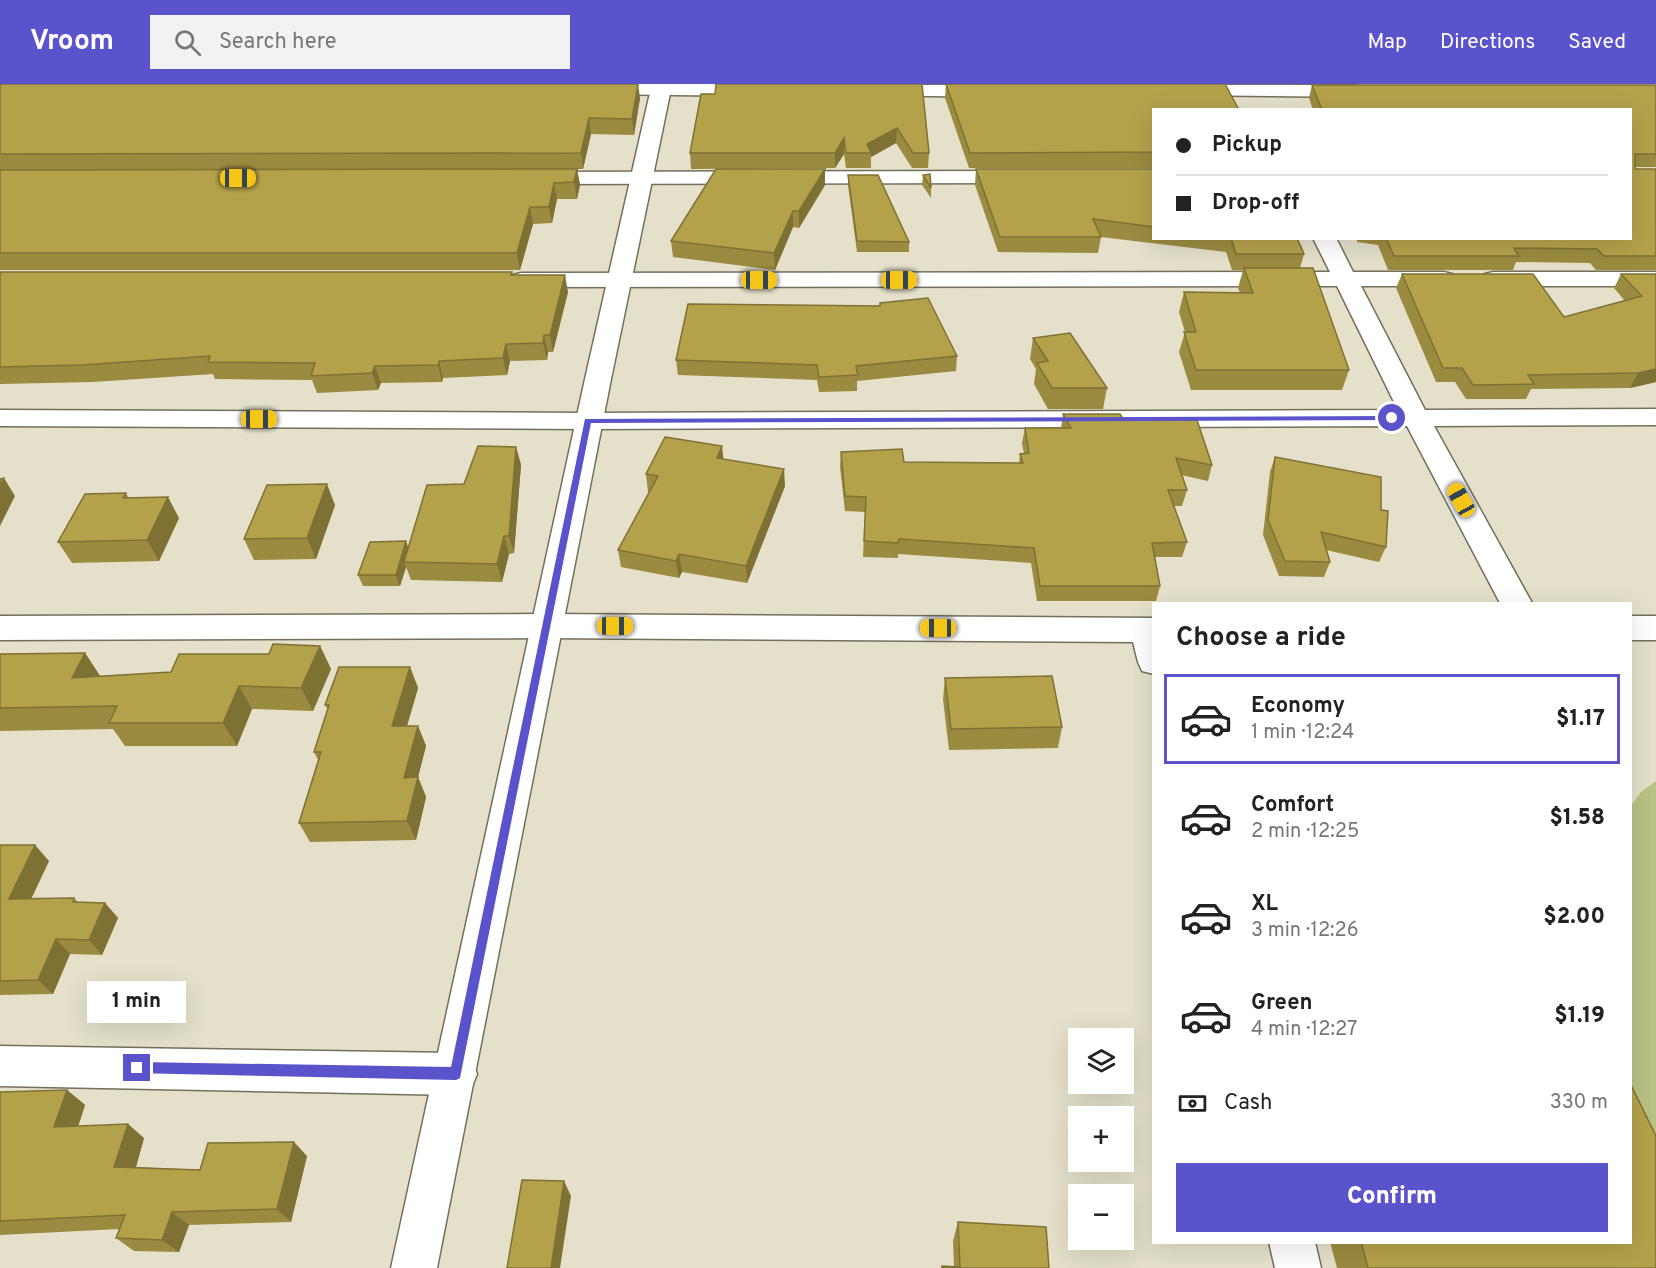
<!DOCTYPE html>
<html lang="en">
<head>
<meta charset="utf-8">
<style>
  body { margin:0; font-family:Overpass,sans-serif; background:#f2f2f2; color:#222; height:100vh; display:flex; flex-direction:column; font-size:22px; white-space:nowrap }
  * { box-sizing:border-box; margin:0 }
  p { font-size:20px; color:#767676 }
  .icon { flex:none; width:33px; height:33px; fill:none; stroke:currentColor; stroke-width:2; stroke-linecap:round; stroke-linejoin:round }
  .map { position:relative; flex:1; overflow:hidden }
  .panel { position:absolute; left:1152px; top:518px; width:480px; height:642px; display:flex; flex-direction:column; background:#fff; border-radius:0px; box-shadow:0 6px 24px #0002 }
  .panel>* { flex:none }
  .guide { position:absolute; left:1152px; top:24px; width:480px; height:132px; border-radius:0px; box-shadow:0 6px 24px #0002; display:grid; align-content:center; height:132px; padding:0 24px; background:#fff }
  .controls { position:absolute; left:1068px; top:944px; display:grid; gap:12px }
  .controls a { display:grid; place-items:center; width:66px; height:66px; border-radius:0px; background:#fff; box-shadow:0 6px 24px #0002; font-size:30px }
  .end { position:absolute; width:27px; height:27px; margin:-14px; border:8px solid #5a53cb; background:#fff; box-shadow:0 0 0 3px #fff }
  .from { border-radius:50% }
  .bubble { position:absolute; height:42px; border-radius:0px; background:#fff; box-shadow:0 6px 24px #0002; font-size:20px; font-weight:800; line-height:42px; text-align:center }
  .car { position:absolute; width:18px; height:36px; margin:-18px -9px; border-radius:8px; box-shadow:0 0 4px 2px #0007; background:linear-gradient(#f5c518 24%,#345 0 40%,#f5c518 0 76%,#345 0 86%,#f5c518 0) }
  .guide b { display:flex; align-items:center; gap:21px; height:57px; font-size:22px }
  .guide b+b { border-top:2px solid #e0e0e0 }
  .guide i { width:15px; height:15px; background:#222 }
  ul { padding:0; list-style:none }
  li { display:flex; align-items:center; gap:18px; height:90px; margin:0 12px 9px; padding:0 12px; border:3px solid transparent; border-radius:0px }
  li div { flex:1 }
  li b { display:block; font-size:22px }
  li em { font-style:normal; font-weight:800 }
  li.active { border-color:#5a53cb }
  li>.icon { width:54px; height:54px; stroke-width:1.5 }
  h2 { padding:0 24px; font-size:27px; line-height:72px }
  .pay { display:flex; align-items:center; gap:15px; height:66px; padding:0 24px; font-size:22px }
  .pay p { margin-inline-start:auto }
  .primary-button { display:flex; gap:12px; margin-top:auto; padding:12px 24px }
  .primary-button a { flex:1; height:69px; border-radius:0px; background:#5a53cb; color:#fff; font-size:24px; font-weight:800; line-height:69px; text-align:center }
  header { display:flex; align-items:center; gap:36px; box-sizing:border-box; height:84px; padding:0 30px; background:#5a53cb; color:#fff }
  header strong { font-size:28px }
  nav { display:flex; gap:33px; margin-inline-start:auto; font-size:21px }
  .search { width:420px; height:54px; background:#f2f2f2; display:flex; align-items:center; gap:15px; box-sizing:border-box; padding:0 21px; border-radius:0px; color:#767676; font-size:22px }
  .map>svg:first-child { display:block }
  .green { fill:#bac285 }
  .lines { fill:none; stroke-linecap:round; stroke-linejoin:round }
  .street-casing { stroke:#736f5b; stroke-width:3 }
  .secondary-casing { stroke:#736f5b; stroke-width:3 }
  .street { fill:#fff; fill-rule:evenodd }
  .secondary { fill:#fff; fill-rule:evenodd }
  .wall { fill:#9b8b40 }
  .shaded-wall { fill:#7e7134 }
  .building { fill:#b4a24b; stroke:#7e7134; stroke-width:1.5 }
  .route { fill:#5a53cb }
</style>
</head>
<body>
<header>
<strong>Vroom</strong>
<div class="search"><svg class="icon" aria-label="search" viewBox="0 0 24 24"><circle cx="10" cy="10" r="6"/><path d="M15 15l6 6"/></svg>Search here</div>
<nav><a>Map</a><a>Directions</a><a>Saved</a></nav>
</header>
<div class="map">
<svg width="1656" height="1184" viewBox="0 0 1656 1184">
  <rect width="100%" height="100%" fill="#e4e0c9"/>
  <polygon class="green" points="1656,697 1656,1088 1631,1031 1630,723 1641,708"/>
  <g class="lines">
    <defs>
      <g id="street">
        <polygon points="596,0 760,0 767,2 770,6 767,10 760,12 589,10 586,6 589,2"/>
        <polygon points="878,1 991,1 998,3 1001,7 998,11 991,13 871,11 868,7 871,3"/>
        <polygon points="1184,1 1354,1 1361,3 1364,7 1361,11 1354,13 1177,11 1174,7 1177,3"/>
        <polygon points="1020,87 1028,88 1031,93 1028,98 1020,99 534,100 526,99 523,94 526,89 534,88"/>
        <polygon points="1313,154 1336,154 1353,188 1444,188 1452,190 1456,195 1452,200 1444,202 1361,202 1425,326 1656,325 1656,341 1434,342 1532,519 1500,519 1407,342 588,345 0,342 0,326 588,329 1398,326 1337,202 521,203 513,201 509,196 513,191 521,189 1330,188"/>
        <polygon points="1493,188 1656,188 1656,202 1493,202 1485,200 1481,195 1485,190"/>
        <polygon points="545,530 1154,534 1154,590 1142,587 1138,578 1133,558 545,554 0,556 0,532"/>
        <rect x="1630" y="532" width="26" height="24"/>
        <polygon points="0,962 456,969 471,975 477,990 471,1005 456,1011 0,1002"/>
        <polygon points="1269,1158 1315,1158 1321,1184 1275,1184"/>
      </g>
      <polygon id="secondary" points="652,0 672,0 611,295 437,1184 391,1184 585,295"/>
    </defs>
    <use href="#street" class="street-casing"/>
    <use href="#secondary" class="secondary-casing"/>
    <use href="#street" class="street"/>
    <use href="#secondary" class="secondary"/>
  </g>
  <g class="wall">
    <polygon points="0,0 640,14 634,51 591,50 583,85 0,86"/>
    <polygon points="922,0 929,69 928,84 912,84 896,59 871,73 871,84 846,84 844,70 835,84 691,85 690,69 715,10"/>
    <polygon points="946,0 1154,26 1154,84 969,84 945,14"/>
    <polygon points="1312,1 1656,1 1656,83 1635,83 1635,85 1656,85 1656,186 1596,186 1590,179 1516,178 1513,186 1388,186 1378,161 1357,158 1357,154 1630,154 1630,26 1313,26 1309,14"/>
    <polygon points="577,85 580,101 577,115 557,115 552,139 533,140 520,186 0,186 0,86"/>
    <polygon points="825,85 825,101 799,144 793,143 775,186 673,173 671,157"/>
    <polygon points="976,85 1154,85 1154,154 1297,154 1304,170 1300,184 1349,286 1342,306 1191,306 1179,268 1185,248 1179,228 1184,208 1240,209 1238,204 1243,186 1232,186 1226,168 1101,153 1098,169 998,168 975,101"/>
    <polygon points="848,91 909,158 909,168 857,168 848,101"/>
    <polygon points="923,91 931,104 931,114 922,101"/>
    <polygon points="0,188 512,188 512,191 568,208 553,268 548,268 547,276 510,277 507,291 443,294 442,298 381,299 378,306 317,309 312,296 215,295 213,290 93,298 0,300"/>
    <polygon points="1402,190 1564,233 1625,217 1614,204 1621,190 1656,190 1656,298 1630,304 1531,305 1526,315 1466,315 1455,298 1436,298 1396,204"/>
    <polygon points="1033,254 1107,304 1103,325 1048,325 1034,300 1036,285 1030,275"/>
    <polygon points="957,272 956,287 857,297 857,307 819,308 817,296 678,291 676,276"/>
    <polygon points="1063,330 1124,336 1212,381 1208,397 1181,391 1187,406 1182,422 1174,422 1187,458 1182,473 1155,473 1160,502 1156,517 1037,517 1031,479 898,470 898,474 863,473 865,428 845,427 840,383 841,368 904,378 1019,379 1020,370 1024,370 1022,359 1025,344 1061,344"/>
    <polygon points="516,363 521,381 514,469 509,470 502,498 411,496 406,483 400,502 363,502 358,491 409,463 464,400"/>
    <polygon points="1275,373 1381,426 1386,463 1379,478 1326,466 1330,478 1324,493 1279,492 1263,451 1270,388"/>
    <polygon points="723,375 785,402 747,499 682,488 679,494 621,483 618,466 649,408 648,408 646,390"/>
    <polygon points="126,409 128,413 179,434 159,477 72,479 58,458"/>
    <polygon points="335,421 316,475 254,476 244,455"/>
    <polygon points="320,562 331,585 313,627 252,625 237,662 125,662 113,645 0,647 0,570 85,569 100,592 171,588 269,570"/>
    <polygon points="410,583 418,604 407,642 418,642 426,662 418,693 426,713 416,756 310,758 299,739 318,676 314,668 328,626 325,621"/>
    <polygon points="945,594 1062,643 1058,664 949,666 943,615"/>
    <polygon points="0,761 49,777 31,815 74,814 78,818 105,819 118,834 102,871 70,870 53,910 0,911"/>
    <polygon points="67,1006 85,1021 78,1042 144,1054 136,1083 200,1086 307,1072 291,1138 189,1141 179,1168 134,1167 116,1154 119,1145 0,1151 0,1008"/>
    <polygon points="958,1138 1049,1184 941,1184 942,1182 954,1182 953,1157"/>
    <polygon points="1330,1158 1630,1158 1656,1184 1337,1184"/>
  </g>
  <g class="shaded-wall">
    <polygon points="638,0 640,14 634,51 632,35"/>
    <polygon points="589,34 591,50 583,85 581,69"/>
    <polygon points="897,44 896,59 871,73 871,69 867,60"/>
    <polygon points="844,54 844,70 835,84 835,69"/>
    <polygon points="577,85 580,101 577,115 574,98"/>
    <polygon points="825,85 825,101 799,144 799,127"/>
    <polygon points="554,99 557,115 552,139 549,123"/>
    <polygon points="530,123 533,140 520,186 517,169"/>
    <polygon points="793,127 793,143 775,186 774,169"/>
    <polygon points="565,191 568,208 553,268 550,251"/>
    <polygon points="544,251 548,268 547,276 543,259"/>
    <polygon points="506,260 510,277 507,291 503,274"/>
    <polygon points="439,277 443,294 442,298 438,281"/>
    <polygon points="375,282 381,299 378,306 372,289"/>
    <polygon points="1656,285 1656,298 1630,304 1638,289"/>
    <polygon points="722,362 724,380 717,374"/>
    <polygon points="516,363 521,381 514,469 509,452"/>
    <polygon points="784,385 785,402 747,499 746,482"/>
    <polygon points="4,394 15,412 0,442 0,402"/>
    <polygon points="327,400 335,421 316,475 307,454"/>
    <polygon points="168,413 179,434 159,477 147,456"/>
    <polygon points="504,452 509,470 502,498 497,480"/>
    <polygon points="406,457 410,468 404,478 406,483 400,502 396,491"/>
    <polygon points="679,470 682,488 679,494 676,477"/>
    <polygon points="320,562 331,585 313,627 301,604"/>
    <polygon points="85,569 100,592 88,617 72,594"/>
    <polygon points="410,583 418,604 401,662 392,642"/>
    <polygon points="239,602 252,625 237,662 223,639"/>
    <polygon points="418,642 426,662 418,693 426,713 416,756 407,737 404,694"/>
    <polygon points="35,761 49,777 24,830 9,815"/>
    <polygon points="105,819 118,834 102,871 89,856"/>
    <polygon points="56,855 70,870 53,910 38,896"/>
    <polygon points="67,1006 85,1021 73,1058 54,1043"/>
    <polygon points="128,1040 144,1054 132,1097 114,1083"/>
    <polygon points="294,1058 307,1072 291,1138 277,1125"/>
    <polygon points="564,1097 571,1112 560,1184 551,1184"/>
    <polygon points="172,1128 189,1141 179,1168 162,1156"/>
  </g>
  <g class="building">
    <polygon points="0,0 638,0 632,35 589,34 581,69 0,70"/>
    <polygon points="716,0 922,0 929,69 913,69 897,44 867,60 871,69 846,69 844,54 835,69 690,69 701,10 715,10"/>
    <polygon points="946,0 1225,0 1239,26 1154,26 1154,68 970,69"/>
    <polygon points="1312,1 1656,1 1656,70 1635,70 1635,85 1656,85 1656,172 1604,172 1597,165 1514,164 1519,172 1394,172 1386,154 1630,154 1630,26 1322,26"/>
    <polygon points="577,85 574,98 554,99 549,123 530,123 517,169 0,169 0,86"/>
    <polygon points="716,85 825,85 799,127 793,127 774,169 671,157"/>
    <polygon points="976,85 1154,85 1154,143 1093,135 1101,153 1000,153"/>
    <polygon points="930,90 931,104 923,91"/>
    <polygon points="848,91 878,91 909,158 857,157"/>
    <polygon points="1231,154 1297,154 1304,170 1236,170"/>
    <polygon points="1244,184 1313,184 1349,286 1196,286 1184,248 1196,248 1184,208 1253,209"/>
    <polygon points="0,188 512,188 511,191 565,191 550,251 544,251 543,259 506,260 503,274 439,277 438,281 375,282 372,289 311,292 315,279 208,278 210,272 83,281 0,283"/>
    <polygon points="1402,190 1533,190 1564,233 1642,212 1621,190 1656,190 1656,285 1638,289 1528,291 1534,300 1473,301 1462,284 1443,284"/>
    <polygon points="928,214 957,272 856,282 858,291 819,293 817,281 676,276 688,220 880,222 880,219"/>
    <polygon points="1070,249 1107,304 1052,304 1037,279 1048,277 1033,254"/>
    <polygon points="1063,330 1120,330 1124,336 1197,336 1212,381 1176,374 1187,406 1168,406 1187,458 1152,459 1160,502 1040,502 1034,464 899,455 898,459 864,457 866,413 845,412 841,368 902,365 904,378 1023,379 1020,370 1029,369 1025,344 1071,344"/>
    <polygon points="665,353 722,362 717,374 784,385 746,482 679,470 676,477 618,466 658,392 646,390"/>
    <polygon points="478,362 516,363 509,452 504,452 497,480 404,478 427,401 464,400"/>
    <polygon points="1275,373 1381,393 1381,426 1388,427 1386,463 1321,448 1330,478 1285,477 1268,436"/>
    <polygon points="4,394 0,402 0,395"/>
    <polygon points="327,400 307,454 244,455 267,401"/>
    <polygon points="126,409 123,414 168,413 147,456 58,458 85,410"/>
    <polygon points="406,457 396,491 358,491 370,458"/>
    <polygon points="273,560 320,562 301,604 239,602 223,639 109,639 117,622 0,624 0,570 85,569 72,594 171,588 179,570 269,570"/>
    <polygon points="339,583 410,583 392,642 418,642 404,694 418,693 407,737 299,739 321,668 314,668 329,621 325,621"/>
    <polygon points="1052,592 1062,643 951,645 945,594"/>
    <polygon points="0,761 35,761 9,815 74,814 73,818 105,819 89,856 56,855 38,896 0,897"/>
    <polygon points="1630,999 1656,1052 1656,1184 1368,1184 1361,1158 1630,1158"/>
    <polygon points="67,1006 54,1043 128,1040 114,1083 200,1086 208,1059 294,1058 277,1125 172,1128 162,1156 116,1154 125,1131 0,1137 0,1008"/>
    <polygon points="522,1096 564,1097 551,1184 507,1184"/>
    <polygon points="958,1138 1046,1143 1049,1184 942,1184 942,1182 960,1183"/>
  </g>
  <polygon class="route" points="1392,332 1395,332 1395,336 591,339 460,994 456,996 132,989 131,984 137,978 451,983 585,335"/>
</svg>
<div class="controls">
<a><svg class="icon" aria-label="layers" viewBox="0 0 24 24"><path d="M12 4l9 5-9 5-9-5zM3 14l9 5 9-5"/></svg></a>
<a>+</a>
<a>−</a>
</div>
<i class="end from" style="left:1392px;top:334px"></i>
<i class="end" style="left:137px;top:984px"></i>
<div class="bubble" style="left:87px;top:897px;width:99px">1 min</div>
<i class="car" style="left:238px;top:94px;rotate:90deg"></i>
<i class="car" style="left:759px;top:196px;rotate:90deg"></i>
<i class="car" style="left:899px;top:196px;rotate:90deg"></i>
<i class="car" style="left:259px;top:335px;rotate:90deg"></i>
<i class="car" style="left:1461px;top:416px;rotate:331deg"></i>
<i class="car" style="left:615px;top:542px;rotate:90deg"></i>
<i class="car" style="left:938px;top:544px;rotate:270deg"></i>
<div class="guide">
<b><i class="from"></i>Pickup</b>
<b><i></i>Drop-off</b>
</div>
<section class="panel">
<h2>Choose a ride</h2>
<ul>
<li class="active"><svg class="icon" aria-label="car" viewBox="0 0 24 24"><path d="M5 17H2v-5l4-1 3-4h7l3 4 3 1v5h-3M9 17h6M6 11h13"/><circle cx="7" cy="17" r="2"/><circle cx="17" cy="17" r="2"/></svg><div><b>Economy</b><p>1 min · 12:24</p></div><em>$1.17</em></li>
<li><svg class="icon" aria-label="car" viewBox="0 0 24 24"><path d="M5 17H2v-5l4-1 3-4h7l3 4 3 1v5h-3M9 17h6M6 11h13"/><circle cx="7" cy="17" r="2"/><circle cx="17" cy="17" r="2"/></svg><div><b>Comfort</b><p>2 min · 12:25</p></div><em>$1.58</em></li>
<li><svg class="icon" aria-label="car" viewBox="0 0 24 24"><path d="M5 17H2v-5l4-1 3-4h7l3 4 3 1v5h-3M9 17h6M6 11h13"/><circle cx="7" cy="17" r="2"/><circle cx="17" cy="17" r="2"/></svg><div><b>XL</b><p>3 min · 12:26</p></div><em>$2.00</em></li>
<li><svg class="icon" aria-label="car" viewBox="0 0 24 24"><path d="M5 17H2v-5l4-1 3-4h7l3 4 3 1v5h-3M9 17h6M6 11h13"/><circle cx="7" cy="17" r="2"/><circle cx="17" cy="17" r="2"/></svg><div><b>Green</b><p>4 min · 12:27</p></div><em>$1.19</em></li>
</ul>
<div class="pay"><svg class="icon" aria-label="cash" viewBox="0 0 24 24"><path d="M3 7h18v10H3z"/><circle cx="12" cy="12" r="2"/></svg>Cash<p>330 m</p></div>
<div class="primary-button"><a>Confirm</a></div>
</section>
</div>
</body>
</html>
